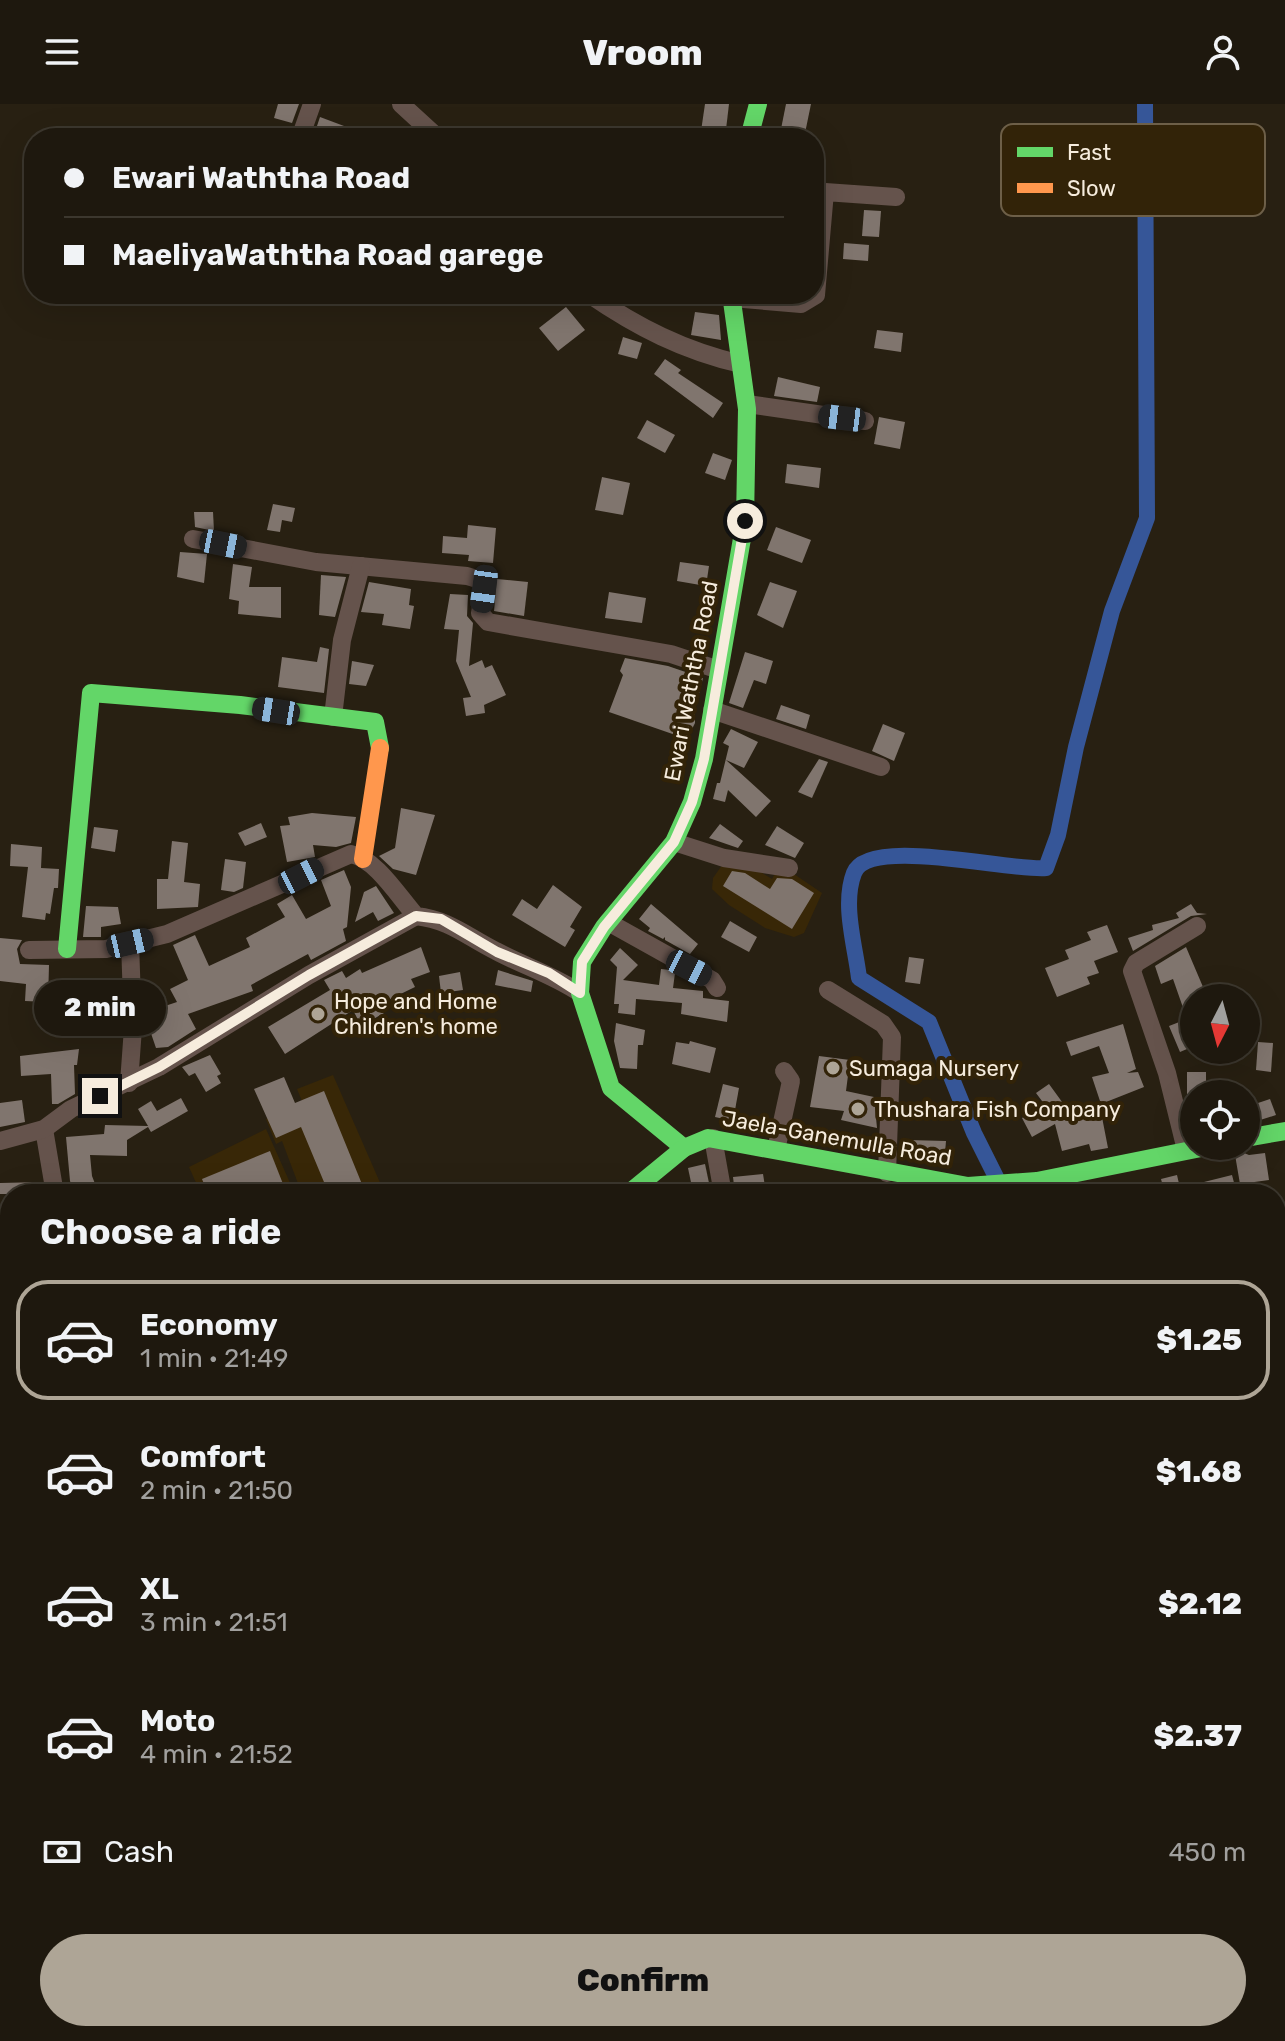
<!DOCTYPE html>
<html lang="en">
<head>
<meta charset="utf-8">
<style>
  body { margin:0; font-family:Rubik,sans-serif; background:#262117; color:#f1f3f6; height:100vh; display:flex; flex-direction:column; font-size:30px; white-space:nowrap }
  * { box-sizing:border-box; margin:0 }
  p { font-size:26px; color:#a1a09e }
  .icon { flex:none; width:44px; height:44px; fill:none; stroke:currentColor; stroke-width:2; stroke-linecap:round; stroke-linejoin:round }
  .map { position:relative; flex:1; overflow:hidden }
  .sheet { position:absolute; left:0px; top:1080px; width:1286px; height:858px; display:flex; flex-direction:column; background:#1e180e; border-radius:32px 32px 0 0; box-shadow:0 8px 32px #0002,0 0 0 2px #3c372e }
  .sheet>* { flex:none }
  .guide { position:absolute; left:24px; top:24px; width:800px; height:176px; border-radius:32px; box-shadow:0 8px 32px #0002,0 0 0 2px #3c372e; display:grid; align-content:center; height:176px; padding:0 40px; background:#1e180e }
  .needle { width:52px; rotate:186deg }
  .fabs { position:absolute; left:1180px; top:880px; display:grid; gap:16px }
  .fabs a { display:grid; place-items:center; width:80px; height:80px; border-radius:50%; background:#1e180e; box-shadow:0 8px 32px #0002,0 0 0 2px #3c372e; font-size:40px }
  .end { position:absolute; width:36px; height:36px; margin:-18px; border:10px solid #f6ecdd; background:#111; box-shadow:0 0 0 4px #111 }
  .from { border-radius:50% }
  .bubble { position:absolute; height:56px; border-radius:28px; background:#1e180e; box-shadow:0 8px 32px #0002,0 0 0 2px #3c372e; font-size:26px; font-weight:800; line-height:56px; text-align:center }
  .car { position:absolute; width:24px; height:48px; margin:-24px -12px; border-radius:10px; box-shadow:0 0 6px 2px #0007; background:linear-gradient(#222 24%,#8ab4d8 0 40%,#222 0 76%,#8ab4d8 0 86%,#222 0) }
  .guide b { display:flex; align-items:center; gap:28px; height:76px; font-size:30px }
  .guide b+b { border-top:2px solid #3c372e }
  .guide i { width:20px; height:20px; background:#f1f3f6 }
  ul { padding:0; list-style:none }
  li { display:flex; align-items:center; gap:24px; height:120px; margin:0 16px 12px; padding:0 24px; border:4px solid transparent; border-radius:32px }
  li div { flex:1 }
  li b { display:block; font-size:30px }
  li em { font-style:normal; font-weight:800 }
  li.on { border-color:#aea596 }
  li>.icon { width:72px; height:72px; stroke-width:1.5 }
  h2 { padding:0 40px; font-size:36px; line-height:96px }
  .pay { display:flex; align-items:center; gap:20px; height:88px; padding:0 40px; font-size:30px }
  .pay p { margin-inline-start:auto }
  .primary-button { display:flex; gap:16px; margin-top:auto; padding:16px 40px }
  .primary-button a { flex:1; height:92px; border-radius:48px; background:#aea596; color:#111; font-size:32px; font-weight:800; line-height:92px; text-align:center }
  header { display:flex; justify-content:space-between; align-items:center; height:104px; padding:0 40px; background:#1e180e; font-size:36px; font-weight:800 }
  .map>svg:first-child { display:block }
  .built { fill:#382707 }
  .water { fill:#365698 }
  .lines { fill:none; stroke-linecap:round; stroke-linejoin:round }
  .canal { stroke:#365698; stroke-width:16 }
  .building { fill:#80756e }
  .street { stroke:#65534c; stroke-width:18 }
  .fast { stroke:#63d668; stroke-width:18 }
  .slow { stroke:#ff974d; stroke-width:18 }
  .route { stroke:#f6ecdd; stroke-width:10 }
  .poi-dot { fill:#aea596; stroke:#322308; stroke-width:3 }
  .labels { text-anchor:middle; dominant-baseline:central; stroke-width:8; stroke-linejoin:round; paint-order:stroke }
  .street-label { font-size:22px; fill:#f6ecdd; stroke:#322308 }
  .poi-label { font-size:22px; fill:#f6ecdd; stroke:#322308; text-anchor:start }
  .key { fill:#322308; stroke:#6d5f48; stroke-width:2 }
  .key-label { font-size:22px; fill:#f6ecdd }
</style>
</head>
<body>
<header><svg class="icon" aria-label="menu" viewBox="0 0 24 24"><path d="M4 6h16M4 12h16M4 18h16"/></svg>Vroom<svg class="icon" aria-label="person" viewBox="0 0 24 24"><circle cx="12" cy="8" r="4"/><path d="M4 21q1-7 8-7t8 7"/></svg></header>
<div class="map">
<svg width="1285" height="1937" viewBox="0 0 1285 1937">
  <rect width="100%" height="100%" fill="#282012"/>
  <g class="built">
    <polygon points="725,757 754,764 772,775 778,764 791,768 822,789 804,829 794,833 765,824 729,801 712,785 713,774"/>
    <polygon points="333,971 385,1090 302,1090 282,1037 276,1040 266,1015 302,997 297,985"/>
    <polygon points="266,1025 295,1090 201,1090 189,1063"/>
    <polygon points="10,1759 10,1928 344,1928 343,1937 0,1937 0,1763"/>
  </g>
  <polygon class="water" points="10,1663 10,1736 0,1737 0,1666"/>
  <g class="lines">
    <path class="canal" d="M1002,1085L974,1029L929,918L859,874C855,841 842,800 854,769C868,731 1012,768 1046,764L1058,731L1076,643L1112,507L1147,414L1145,0"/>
  </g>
  <g class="building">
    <polygon points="278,0 299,0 292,19 274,14"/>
    <polygon points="705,0 729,0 725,34 700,34"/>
    <polygon points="786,0 811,0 804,34 780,30"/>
    <polygon points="320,13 344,22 339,34 314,31"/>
    <polygon points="864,106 881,107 879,133 862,132"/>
    <polygon points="844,139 869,141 868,157 843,155"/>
    <polygon points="566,203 585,226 558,247 539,224"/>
    <polygon points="695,208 719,211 721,236 691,231"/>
    <polygon points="877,226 903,229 901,248 874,244"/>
    <polygon points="623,233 642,239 637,255 618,250"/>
    <polygon points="665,255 681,266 678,269 723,299 713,314 654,270"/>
    <polygon points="778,273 820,283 817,298 774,292"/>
    <polygon points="879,313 905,318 900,345 874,340"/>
    <polygon points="647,316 675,331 665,349 637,334"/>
    <polygon points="713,349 732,356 725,376 705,369"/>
    <polygon points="787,360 821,364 819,384 785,379"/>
    <polygon points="602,373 630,379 623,411 595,406"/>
    <polygon points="273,400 295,404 292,418 282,416 280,428 267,426"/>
    <polygon points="194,408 213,408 214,427 195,423"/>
    <polygon points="468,421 496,424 493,459 468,457 469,451 442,449 443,432 467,434"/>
    <polygon points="776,423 811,436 802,459 767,446"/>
    <polygon points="180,448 207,450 204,479 177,473"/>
    <polygon points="680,458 709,462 706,482 677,477"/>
    <polygon points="233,460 252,463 249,483 281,483 281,514 238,510 239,497 229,495"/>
    <polygon points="321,471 346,473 335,513 319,511"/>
    <polygon points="497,475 528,478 524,512 494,507"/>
    <polygon points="369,478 411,485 409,501 414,502 410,525 382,521 384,510 361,508"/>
    <polygon points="770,478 797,487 783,524 757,511"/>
    <polygon points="609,488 646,494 642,519 605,514"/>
    <polygon points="450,490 468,491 467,512 473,519 469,562 482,556 485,564 492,561 506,591 484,601 485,609 466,612 463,594 471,593 456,557 459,526 444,525"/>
    <polygon points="320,543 329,545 324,589 278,583 282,553 317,558"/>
    <polygon points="745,548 773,557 766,580 754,576 743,604 729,599"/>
    <polygon points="625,554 668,562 703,574 695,605 695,619 687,635 609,608 623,571 620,567"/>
    <polygon points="352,557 374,561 366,582 349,580"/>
    <polygon points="781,601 810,611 806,625 776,615"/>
    <polygon points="883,620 905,629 894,657 872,647"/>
    <polygon points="731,625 758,638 744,664 726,656 771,697 756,713 728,686 725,698 713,695 717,679 720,679 729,642 723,639"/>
    <polygon points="819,655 828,658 812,694 798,688"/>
    <polygon points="401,704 435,711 416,771 393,765 379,752 395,744"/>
    <polygon points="312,709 356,713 351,739 336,743 313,741 315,753 287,758 280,722 290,721 288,713"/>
    <polygon points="261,719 267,733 245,742 238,729"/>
    <polygon points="720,720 743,737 738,744 709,734"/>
    <polygon points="777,722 804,739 795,754 765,741"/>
    <polygon points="94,723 118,726 115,748 91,744"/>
    <polygon points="172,737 188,739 184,778 200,780 198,803 157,805 157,775 168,775"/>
    <polygon points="11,740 42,743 41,764 59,765 58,784 54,784 50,810 46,809 45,816 22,813 28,763 10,762"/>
    <polygon points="225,755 246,758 243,784 234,788 221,786"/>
    <polygon points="344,766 351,783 347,823 343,825 346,837 311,856 308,850 251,881 253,887 188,910 196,925 168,943 156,944 144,909 177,898 170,885 188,876 173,841 195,831 209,862 250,843 246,834 285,813 277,800 292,791 306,815 331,802 321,776"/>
    <polygon points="732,767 745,769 770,785 777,774 792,775 814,789 792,825 723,782"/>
    <polygon points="553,781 582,803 570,823 575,826 565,843 512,811 522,795 537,805"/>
    <polygon points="376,782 394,809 378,817 373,808 355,818 364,788"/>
    <polygon points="651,800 698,840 690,850 665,836 665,833 663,835 648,827 650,824 639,815"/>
    <polygon points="1191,800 1197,809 1207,810 1191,812 1133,847 1128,834 1153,826 1152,821 1179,814 1176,809"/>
    <polygon points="86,802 118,803 121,820 101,823 101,833 83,833"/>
    <polygon points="730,817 757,833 749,848 721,833"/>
    <polygon points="1107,821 1118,848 1094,857 1099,869 1087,873 1090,880 1057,893 1045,864 1069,855 1065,846 1091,836 1087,828"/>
    <polygon points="0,834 22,836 17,845 20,860 49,861 48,898 25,897 26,880 0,877"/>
    <polygon points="421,843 430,868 411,875 415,883 380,900 384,909 361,922 353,906 285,950 268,923 330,886 324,876 342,867 346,874 360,865 362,869"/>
    <polygon points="1186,843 1206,890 1194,894 1194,942 1180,948 1169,922 1187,915 1173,875 1161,880 1155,862"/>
    <polygon points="620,844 638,861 623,876 659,881 661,865 670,866 675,869 673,884 703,887 703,894 729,897 727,918 681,910 682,899 636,895 635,911 618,909 619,900 614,900 617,863 610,856"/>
    <polygon points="909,853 924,855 920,880 905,878"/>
    <polygon points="498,866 533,877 531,888 495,881"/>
    <polygon points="460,868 463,886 441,889 439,872"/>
    <polygon points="103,879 119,881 120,911 100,908"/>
    <polygon points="616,919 645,926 643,941 638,941 637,965 620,964 614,937"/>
    <polygon points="1123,920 1136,965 1127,969 1138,968 1144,983 1101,1000 1092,973 1109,969 1099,942 1071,952 1066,938"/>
    <polygon points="690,937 716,944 710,969 672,960 676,938 689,940"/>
    <polygon points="1258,938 1273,939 1271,968 1256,966"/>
    <polygon points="79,945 77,961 74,961 75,990 58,1000 52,1000 51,970 21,972 20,952"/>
    <polygon points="210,951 221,970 217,972 221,979 206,988 195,969 189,972 182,963"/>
    <polygon points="819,952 850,956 846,987 874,993 877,1024 841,1016 844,1007 810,1003"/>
    <rect x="1187" y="968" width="19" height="22"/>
    <polygon points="284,973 295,999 324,987 366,1090 329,1090 301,1023 276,1034 254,985"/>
    <polygon points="723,980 739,984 733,1017 715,1013"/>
    <polygon points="1049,980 1073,1013 1101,1008 1108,1044 1091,1047 1089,1040 1062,1047 1055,1020 1032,1033 1022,1014 1045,1001 1036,989"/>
    <polygon points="181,994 188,1007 151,1028 148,1023 127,1036 127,1052 90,1051 92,1072 99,1090 75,1090 70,1077 66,1033 104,1030 105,1021 148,1022 138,1005 151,997 157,1007"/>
    <polygon points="1270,995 1276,1011 1257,1017 1252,1001"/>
    <polygon points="22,996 25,1018 0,1023 0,999"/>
    <polygon points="908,1036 946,1037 944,1061 908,1056"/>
    <polygon points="1234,1045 1249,1051 1265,1049 1269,1076 1240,1080"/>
    <polygon points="270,1047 287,1090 208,1090 202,1075"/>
    <polygon points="705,1060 709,1079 692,1083 688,1064"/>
    <polygon points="763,1070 766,1089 735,1090 733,1073"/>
    <polygon points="1177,1071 1180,1084 1232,1071 1237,1090 1165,1090 1161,1075"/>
    <polygon points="41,1078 42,1090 0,1090 0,1079"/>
  </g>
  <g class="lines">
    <g class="street">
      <polyline points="401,0 438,34"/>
      <polyline points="300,34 312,0"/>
      <path d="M589,190C637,223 684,247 741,260"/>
      <polyline points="732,194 801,200 816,191 825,88 896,93"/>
      <polyline points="747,300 865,317"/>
      <polyline points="193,435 316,458 467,472 480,476 484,485 480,509 488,518 671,550 719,566"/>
      <polyline points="712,606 881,663"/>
      <polyline points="333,613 342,536 361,462"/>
      <polyline points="674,738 724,754 789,764"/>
      <polyline points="608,818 712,876 717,884"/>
      <path d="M29,846L106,845L167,830L351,750C376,755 399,793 416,812C450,816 466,832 496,847C524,862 553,871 580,889"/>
      <polyline points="828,886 883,920 892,933 887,1069"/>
      <polyline points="129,979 133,924 130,839"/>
      <polyline points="44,1025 55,1090"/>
      <polyline points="713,1034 723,1090"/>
      <polyline points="0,1037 44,1025 71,1005 159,963 309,871 416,812"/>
      <polyline points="776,1046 791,977 784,967"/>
      <polyline points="1186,1046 1167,969 1132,867 1136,859 1197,822"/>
      <polyline points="1276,1387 1285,1388"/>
      <polyline points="1276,1506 1285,1507"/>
      <polyline points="1276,1640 1285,1641"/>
      <polyline points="1276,1772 1285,1773"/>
      <polyline points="1276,1916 1285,1917"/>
      <polyline points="346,1937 346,1928"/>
      <polyline points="488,1937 489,1928"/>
      <polyline points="635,1937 636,1928"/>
      <polyline points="778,1937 779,1928"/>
      <polyline points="922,1937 923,1928"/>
      <polyline points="1069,1937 1070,1928"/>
    </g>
    <g class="fast">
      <polyline points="749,34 758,0"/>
      <polyline points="67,845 91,589 240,601 375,618 380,644"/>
      <polyline points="1246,1034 1285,1027"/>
      <polyline points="684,1044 611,984 580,889 582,858 604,823 674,738 692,698 704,655 745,417 747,305 731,190"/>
      <polyline points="628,1090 684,1044 708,1034 968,1082 1037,1077 1211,1042"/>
      <polyline points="0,1414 10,1409"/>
    </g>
    <polyline class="slow" points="363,755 380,644"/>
  </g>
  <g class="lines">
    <polyline class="route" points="100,992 159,963 309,871 416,812 441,815 497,848 549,869 580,889 582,858 604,823 674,738 692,698 704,655 745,417"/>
  </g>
  <g class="poi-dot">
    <circle cx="318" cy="910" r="8"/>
    <circle cx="833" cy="964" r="8"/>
    <circle cx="858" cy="1005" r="8"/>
  </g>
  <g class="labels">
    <g class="street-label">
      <text transform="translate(691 577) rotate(-79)">Ewari Waththa Road</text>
      <text transform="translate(837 1034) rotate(10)">Jaela-Ganemulla Road</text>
    </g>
    <g class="poi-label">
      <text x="334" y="897">Hope and Home<tspan x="334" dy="25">Children's home</tspan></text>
      <text x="849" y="964">Sumaga Nursery</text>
      <text x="874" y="1005">Thushara Fish Company</text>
    </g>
  </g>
  <rect x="1001" y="20" width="264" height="92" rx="12" class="key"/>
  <rect x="1017" y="43" width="36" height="10" fill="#63d668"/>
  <rect x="1017" y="79" width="36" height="10" fill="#ff974d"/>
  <g class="key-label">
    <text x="1067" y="56">Fast</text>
    <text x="1067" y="92">Slow</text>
  </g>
</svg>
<div class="fabs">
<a><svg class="needle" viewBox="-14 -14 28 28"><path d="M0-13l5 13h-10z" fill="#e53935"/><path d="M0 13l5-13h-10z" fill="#a1a09e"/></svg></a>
<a><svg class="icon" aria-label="locate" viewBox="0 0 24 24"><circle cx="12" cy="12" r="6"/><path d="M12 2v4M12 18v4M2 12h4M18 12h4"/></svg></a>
</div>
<i class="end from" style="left:745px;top:417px"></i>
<i class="end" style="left:100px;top:992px"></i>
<div class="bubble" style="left:34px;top:876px;width:132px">2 min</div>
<i class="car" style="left:842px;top:314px;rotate:277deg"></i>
<i class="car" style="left:223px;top:440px;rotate:101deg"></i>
<i class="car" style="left:484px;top:485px;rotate:188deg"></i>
<i class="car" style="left:276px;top:607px;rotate:279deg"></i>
<i class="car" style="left:301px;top:772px;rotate:63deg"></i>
<i class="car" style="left:130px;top:839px;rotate:77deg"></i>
<i class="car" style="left:689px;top:864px;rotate:117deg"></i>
<div class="guide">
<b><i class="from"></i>Ewari Waththa Road</b>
<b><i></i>MaeliyaWaththa Road garege</b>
</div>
<section class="sheet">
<h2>Choose a ride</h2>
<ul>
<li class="on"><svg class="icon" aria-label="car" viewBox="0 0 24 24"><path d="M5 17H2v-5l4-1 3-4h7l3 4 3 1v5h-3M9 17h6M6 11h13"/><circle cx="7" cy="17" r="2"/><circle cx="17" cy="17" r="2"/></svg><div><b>Economy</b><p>1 min · 21:49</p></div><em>$1.25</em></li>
<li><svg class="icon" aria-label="car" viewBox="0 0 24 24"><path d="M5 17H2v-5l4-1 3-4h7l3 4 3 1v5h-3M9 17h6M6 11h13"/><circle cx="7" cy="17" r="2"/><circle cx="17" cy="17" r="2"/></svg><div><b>Comfort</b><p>2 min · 21:50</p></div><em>$1.68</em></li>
<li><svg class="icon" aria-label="car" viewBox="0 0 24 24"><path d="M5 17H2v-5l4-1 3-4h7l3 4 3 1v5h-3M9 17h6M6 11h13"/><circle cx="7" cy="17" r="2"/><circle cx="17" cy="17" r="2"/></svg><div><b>XL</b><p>3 min · 21:51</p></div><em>$2.12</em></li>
<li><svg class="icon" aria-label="car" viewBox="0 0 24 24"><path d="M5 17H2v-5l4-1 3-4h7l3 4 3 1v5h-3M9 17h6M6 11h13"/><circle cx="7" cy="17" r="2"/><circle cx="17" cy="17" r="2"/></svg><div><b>Moto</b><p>4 min · 21:52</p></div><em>$2.37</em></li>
</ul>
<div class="pay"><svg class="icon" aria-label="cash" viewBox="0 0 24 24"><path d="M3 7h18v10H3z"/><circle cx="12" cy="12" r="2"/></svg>Cash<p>450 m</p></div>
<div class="primary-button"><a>Confirm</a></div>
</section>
</div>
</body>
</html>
